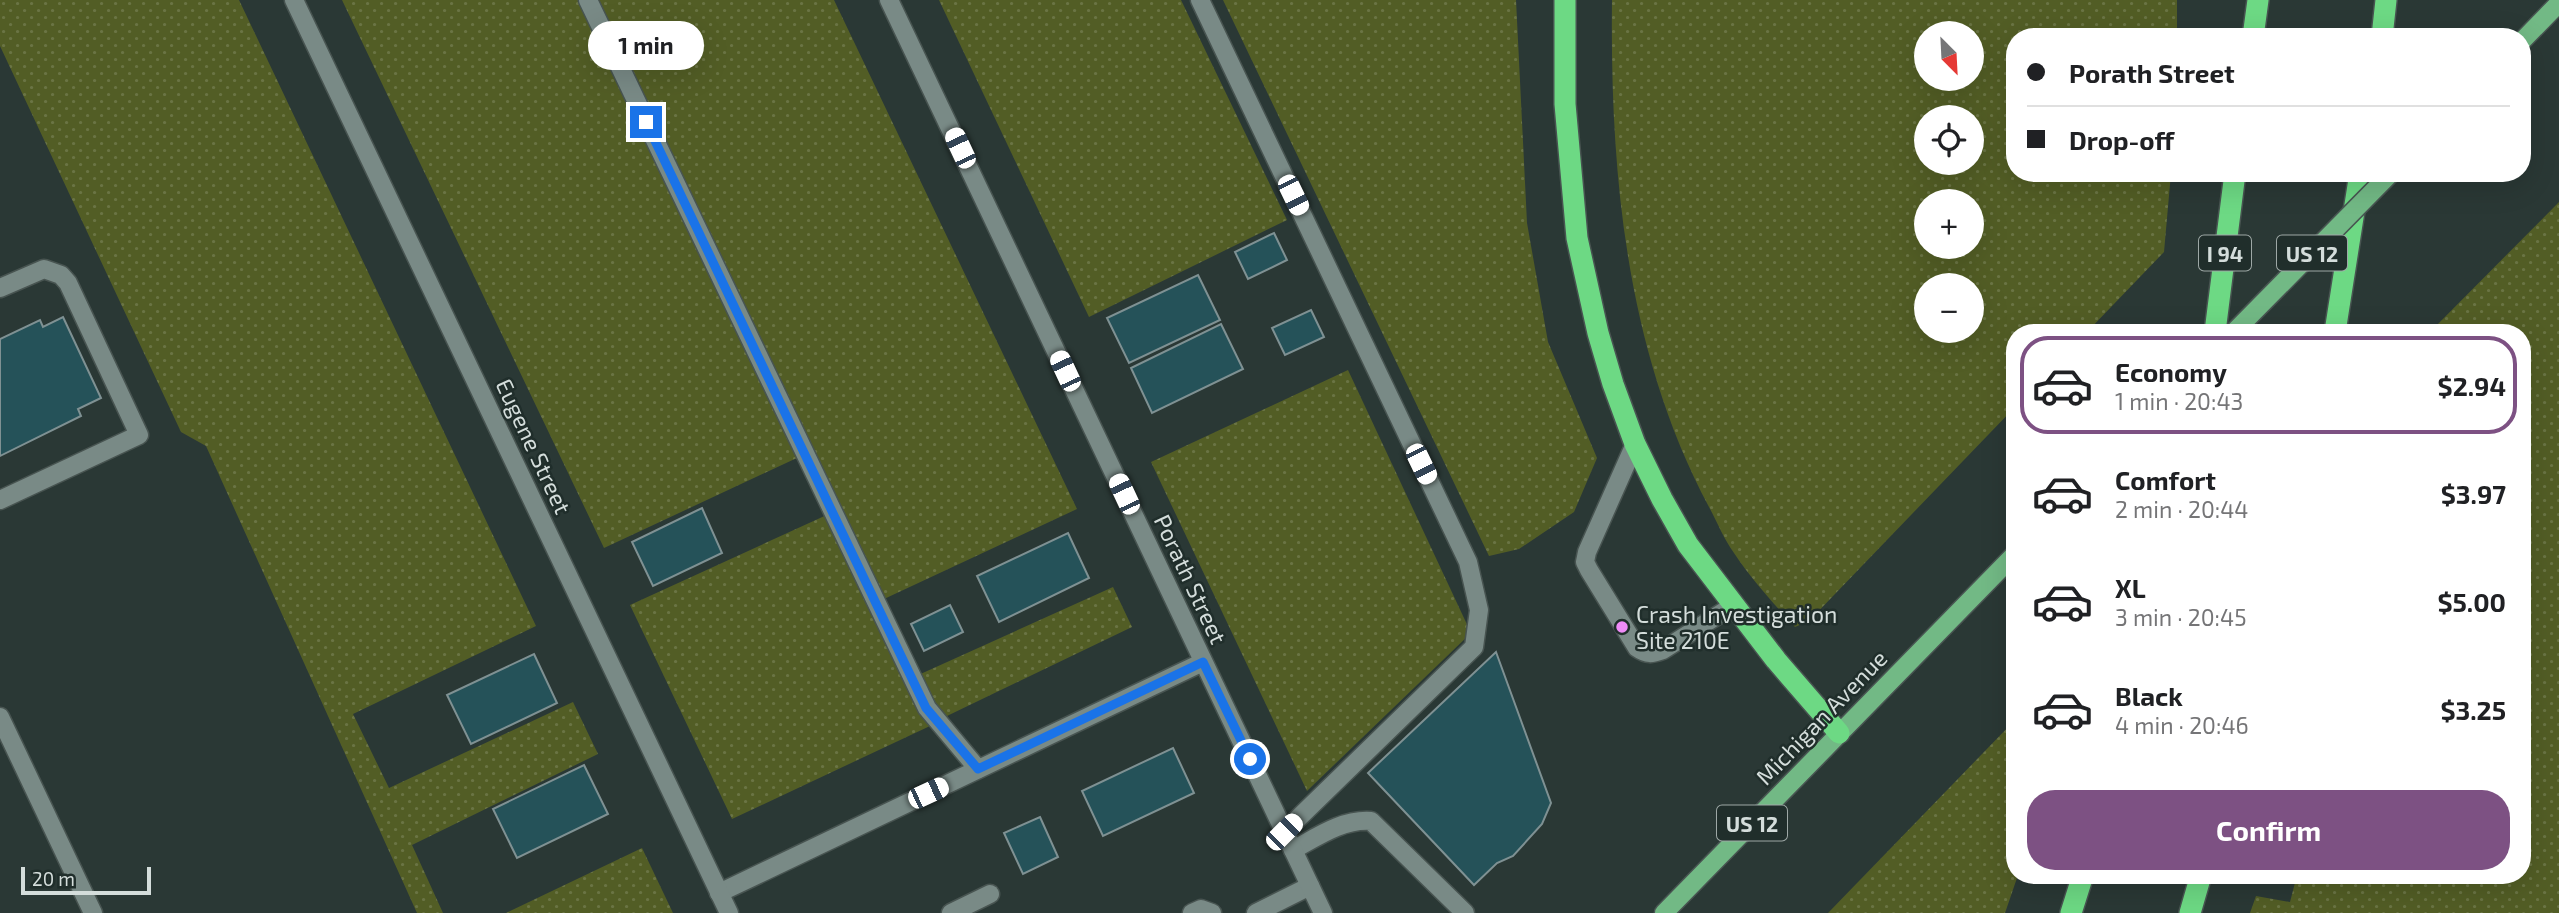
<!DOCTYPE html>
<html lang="en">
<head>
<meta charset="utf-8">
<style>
  body { margin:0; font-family:"Exo 2",sans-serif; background:#f6f6f6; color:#202124; height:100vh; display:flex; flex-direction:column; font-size:26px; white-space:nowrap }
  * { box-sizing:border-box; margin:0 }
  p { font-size:23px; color:#757577 }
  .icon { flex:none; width:38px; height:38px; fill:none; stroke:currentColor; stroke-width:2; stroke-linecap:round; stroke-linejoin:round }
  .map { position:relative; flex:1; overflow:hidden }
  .drawer { position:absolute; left:2006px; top:324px; width:525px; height:560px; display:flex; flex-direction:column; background:#fff; border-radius:28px; box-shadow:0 7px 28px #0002 }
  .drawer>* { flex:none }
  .top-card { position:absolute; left:2006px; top:28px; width:525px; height:154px; border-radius:28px; box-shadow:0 7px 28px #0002; display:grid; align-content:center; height:154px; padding:0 21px; background:#fff }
  .needle { width:46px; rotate:156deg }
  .buttons { position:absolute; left:1914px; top:21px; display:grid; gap:14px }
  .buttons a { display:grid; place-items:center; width:70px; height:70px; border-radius:50%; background:#fff; box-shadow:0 7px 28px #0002; font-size:35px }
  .scale { position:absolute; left:21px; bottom:18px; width:130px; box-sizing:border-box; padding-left:7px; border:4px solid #d4dddb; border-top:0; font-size:19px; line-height:24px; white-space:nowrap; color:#d4dddb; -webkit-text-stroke:5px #202e2b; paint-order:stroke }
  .end { position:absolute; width:32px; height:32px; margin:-16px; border:9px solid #1a73e8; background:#fff; box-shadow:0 0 0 4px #fff }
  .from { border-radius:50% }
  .bubble { position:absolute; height:49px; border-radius:24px; background:#fff; box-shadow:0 7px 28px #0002; font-size:23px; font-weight:700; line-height:49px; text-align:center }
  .car { position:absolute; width:21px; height:42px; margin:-21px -10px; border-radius:9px; box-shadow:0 0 5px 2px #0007; background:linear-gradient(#fff 24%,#345 0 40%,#fff 0 76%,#345 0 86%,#fff 0) }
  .top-card b { display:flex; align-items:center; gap:24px; height:66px; font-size:26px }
  .top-card b+b { border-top:2px solid #e0e0e0 }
  .top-card i { width:18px; height:18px; background:#202124 }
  ul { padding:12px 0 0; list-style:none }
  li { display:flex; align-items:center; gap:21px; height:98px; margin:0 14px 10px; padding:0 7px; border:4px solid transparent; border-radius:28px }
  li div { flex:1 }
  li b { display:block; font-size:26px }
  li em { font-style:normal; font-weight:700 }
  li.on { border-color:#7d5183 }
  li>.icon { width:63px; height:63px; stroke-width:1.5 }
  .action { display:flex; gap:14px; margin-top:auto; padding:14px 21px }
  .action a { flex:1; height:80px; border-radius:28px; background:#7d5183; color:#fff; font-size:28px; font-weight:700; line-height:80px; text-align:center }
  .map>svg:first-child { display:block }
  .grass { fill:url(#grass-dots); fill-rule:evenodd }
  .building { fill:#255259; stroke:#7f9193; stroke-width:2 }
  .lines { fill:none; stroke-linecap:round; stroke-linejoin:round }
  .service-casing { stroke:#485451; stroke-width:21 }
  .minor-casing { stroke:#485451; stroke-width:21 }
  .secondary-casing { stroke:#485451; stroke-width:21 }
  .primary-casing { stroke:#485451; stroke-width:21 }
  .motorway-casing { stroke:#485451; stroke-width:24 }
  .service { stroke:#798a86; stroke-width:18 }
  .minor { stroke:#798a86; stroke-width:18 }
  .secondary { stroke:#798a86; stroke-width:18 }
  .primary { stroke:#72b985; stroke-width:18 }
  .motorway { stroke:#6dd984; stroke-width:21 }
  .primary-bridge-casing { stroke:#485451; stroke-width:21; stroke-linecap:butt }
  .primary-bridge { stroke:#72b985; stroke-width:18 }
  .route { stroke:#1a73e8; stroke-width:9 }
  .poi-dot { fill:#ef8bf7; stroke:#202e2b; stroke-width:2.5 }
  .labels { text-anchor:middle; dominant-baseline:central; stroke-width:5; stroke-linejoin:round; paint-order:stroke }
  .shield { fill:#202e2b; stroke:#9ea8a6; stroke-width:2 }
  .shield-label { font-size:21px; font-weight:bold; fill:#d4dddb }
  .street-label { font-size:23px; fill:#d4dddb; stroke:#202e2b }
  .poi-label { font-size:23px; fill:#d4dddb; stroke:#202e2b; text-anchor:start }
</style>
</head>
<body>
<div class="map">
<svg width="2559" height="913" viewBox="0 0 2559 913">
  <defs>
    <pattern id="grass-dots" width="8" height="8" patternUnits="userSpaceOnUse" patternTransform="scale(1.75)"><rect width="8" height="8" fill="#525d25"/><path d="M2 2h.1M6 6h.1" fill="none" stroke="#6a7444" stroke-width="1.8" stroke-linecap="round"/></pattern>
  </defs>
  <rect width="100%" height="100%" fill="#2a3835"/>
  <g class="grass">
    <polygon points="0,0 239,0 536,626 353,714 389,788 573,702 598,754 412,845 443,913 417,913 206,446 181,432 0,46"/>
    <polygon points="342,0 834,0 1077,509 869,606 905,681 1113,587 1132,627 949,715 930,726 732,819 630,605 842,508 814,450 604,548"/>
    <polygon points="939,0 1181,0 1287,220 1089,317"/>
    <polygon points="1223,0 1516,0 1527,223 1548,342 1597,458 1574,512 1519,549 1489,556"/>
    <path d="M1612,0H2177V37H2014V173H2171L2164,252L2087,332H2014V408L1809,621L1795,627C1774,604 1752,580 1734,553C1724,539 1717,522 1709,507C1626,351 1610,173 1612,0ZM1927,33H1972V79H1927ZM1927,117H1972V163H1927ZM1927,201H1972V247H1927ZM1927,285H1972V331H1927Z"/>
    <polygon points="2559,202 2559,913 2250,913 2256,896 2290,902 2297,875 2522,875 2522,332 2430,332"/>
    <polygon points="1348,370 1471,633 1307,791 1151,462"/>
    <polygon points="2014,721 2014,875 2018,875 2005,913 1828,913"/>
    <polygon points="642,848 673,913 506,913"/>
  </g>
  <g class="building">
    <polygon points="1274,233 1287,260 1248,279 1235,252"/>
    <polygon points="1198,275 1220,320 1129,363 1107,318"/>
    <polygon points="1311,310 1324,337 1285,355 1272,328"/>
    <polygon points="63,317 101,398 78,409 81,416 0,456 0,339 40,320 43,327"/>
    <polygon points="1221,324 1243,369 1152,413 1131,368"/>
    <polygon points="702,508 722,553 653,586 632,542"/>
    <polygon points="1068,533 1089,578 999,622 977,576"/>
    <polygon points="950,605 963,632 924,651 911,624"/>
    <polygon points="1496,652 1551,803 1542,824 1513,856 1497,863 1474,885 1368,773"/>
    <polygon points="534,654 557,703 471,744 447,695"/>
    <polygon points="1173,748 1194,793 1103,836 1082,791"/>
    <polygon points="584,765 608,814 517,858 493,809"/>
    <polygon points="1040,817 1058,857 1023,874 1004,833"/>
  </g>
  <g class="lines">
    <defs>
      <g id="service">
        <polyline points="588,0 927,708 978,769"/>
        <polyline points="1200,0 1468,562 1479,610 1474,647 1284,832"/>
        <polyline points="0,288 44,269 61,275 68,283 139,435 0,500"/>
        <path d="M1635,444L1587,552L1585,562L1589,570L1637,648C1647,655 1652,654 1663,650L1734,605"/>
        <path d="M1293,850C1317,837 1342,819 1371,821L1465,913"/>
        <polyline points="719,893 1203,662"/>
        <polyline points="951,913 990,894"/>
        <polyline points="1192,913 1201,909 1212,913"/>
        <polyline points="1256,913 1310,886"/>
      </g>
      <g id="minor">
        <polyline points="294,0 729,913"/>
        <polyline points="889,0 1323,913"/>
      </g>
      <polyline id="secondary" points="0,717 93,913"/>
      <g id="primary">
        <polyline points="2522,41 2559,3"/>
        <polyline points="1664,913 2014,555"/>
      </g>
      <g id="motorway">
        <polyline points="1565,0 1565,104 1577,238 1598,333 1613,384 1635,444 1662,499 1688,545 1776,660 1839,733"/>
        <polyline points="2253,37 2258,0"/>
        <polyline points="2382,37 2386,0"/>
        <polyline points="2215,332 2235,173"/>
        <polyline points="2335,332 2360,173"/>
        <polyline points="2071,913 2083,875"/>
        <polyline points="2190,913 2201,875"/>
      </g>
    </defs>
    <use href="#service" class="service-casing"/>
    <use href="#minor" class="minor-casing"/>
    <use href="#secondary" class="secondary-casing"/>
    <use href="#primary" class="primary-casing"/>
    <use href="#motorway" class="motorway-casing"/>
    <use href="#service" class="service"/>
    <use href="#minor" class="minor"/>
    <use href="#secondary" class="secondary"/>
    <use href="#primary" class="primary"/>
    <use href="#motorway" class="motorway"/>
    <defs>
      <polyline id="primary-bridge" points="2234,332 2391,173"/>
    </defs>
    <use href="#primary-bridge" class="primary-bridge-casing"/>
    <use href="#primary-bridge" class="primary-bridge"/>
  </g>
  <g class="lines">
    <polyline class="route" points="646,122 926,708 978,769 1203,662 1250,759"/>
  </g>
  <circle class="poi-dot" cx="1622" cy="627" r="7"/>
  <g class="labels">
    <g class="shield">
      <rect x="2199" y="235.5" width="52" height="35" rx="5"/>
      <rect x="2277" y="235.5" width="70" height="35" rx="5"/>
      <rect x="1717" y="805.5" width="70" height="35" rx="5"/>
    </g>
    <g class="shield-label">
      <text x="2225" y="253">I 94</text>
      <text x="2312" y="253">US 12</text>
      <text x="1752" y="823">US 12</text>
    </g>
    <g class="street-label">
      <text transform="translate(534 446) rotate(65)">Eugene Street</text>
      <text transform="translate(1191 579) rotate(65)">Porath Street</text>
      <text transform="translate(1821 717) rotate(-46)">Michigan Avenue</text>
    </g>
    <g class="poi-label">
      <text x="1636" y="614">Crash Investigation<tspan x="1636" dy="26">Site 210E</tspan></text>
    </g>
  </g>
</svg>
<div class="buttons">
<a><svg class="needle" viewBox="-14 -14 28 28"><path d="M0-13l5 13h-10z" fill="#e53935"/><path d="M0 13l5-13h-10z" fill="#757577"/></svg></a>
<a><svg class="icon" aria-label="locate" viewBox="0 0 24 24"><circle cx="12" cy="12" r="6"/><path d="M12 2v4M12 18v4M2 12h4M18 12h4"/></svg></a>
<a>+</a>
<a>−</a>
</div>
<div class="scale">20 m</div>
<i class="end from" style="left:1250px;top:759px"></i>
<i class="end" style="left:646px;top:122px"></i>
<div class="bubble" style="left:588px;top:21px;width:116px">1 min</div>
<i class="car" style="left:960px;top:148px;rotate:335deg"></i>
<i class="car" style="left:1293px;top:195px;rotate:154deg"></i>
<i class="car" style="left:1065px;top:371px;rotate:335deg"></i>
<i class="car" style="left:1421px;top:464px;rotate:154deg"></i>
<i class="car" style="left:1124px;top:494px;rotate:335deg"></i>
<i class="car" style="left:928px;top:793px;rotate:65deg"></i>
<i class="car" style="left:1284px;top:832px;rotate:45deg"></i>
<div class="top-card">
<b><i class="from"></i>Porath Street</b>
<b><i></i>Drop-off</b>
</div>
<section class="drawer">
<ul>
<li class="on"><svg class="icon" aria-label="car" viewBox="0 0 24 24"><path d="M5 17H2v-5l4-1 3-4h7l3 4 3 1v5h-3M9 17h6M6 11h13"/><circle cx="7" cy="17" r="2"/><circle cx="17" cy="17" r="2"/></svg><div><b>Economy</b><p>1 min · 20:43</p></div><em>$2.94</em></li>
<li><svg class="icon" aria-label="car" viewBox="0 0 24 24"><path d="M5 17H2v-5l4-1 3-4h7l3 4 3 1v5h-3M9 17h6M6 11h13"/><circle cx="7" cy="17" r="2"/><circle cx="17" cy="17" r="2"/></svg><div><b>Comfort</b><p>2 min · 20:44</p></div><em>$3.97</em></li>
<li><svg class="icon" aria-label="car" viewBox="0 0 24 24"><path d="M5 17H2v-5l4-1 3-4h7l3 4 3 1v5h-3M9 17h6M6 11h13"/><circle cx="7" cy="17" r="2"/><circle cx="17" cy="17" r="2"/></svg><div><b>XL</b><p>3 min · 20:45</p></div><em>$5.00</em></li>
<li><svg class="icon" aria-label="car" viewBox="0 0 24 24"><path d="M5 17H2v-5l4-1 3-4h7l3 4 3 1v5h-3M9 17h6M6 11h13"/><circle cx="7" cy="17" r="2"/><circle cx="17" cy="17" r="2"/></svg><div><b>Black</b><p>4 min · 20:46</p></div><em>$3.25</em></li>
</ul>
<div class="action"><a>Confirm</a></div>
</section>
</div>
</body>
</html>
